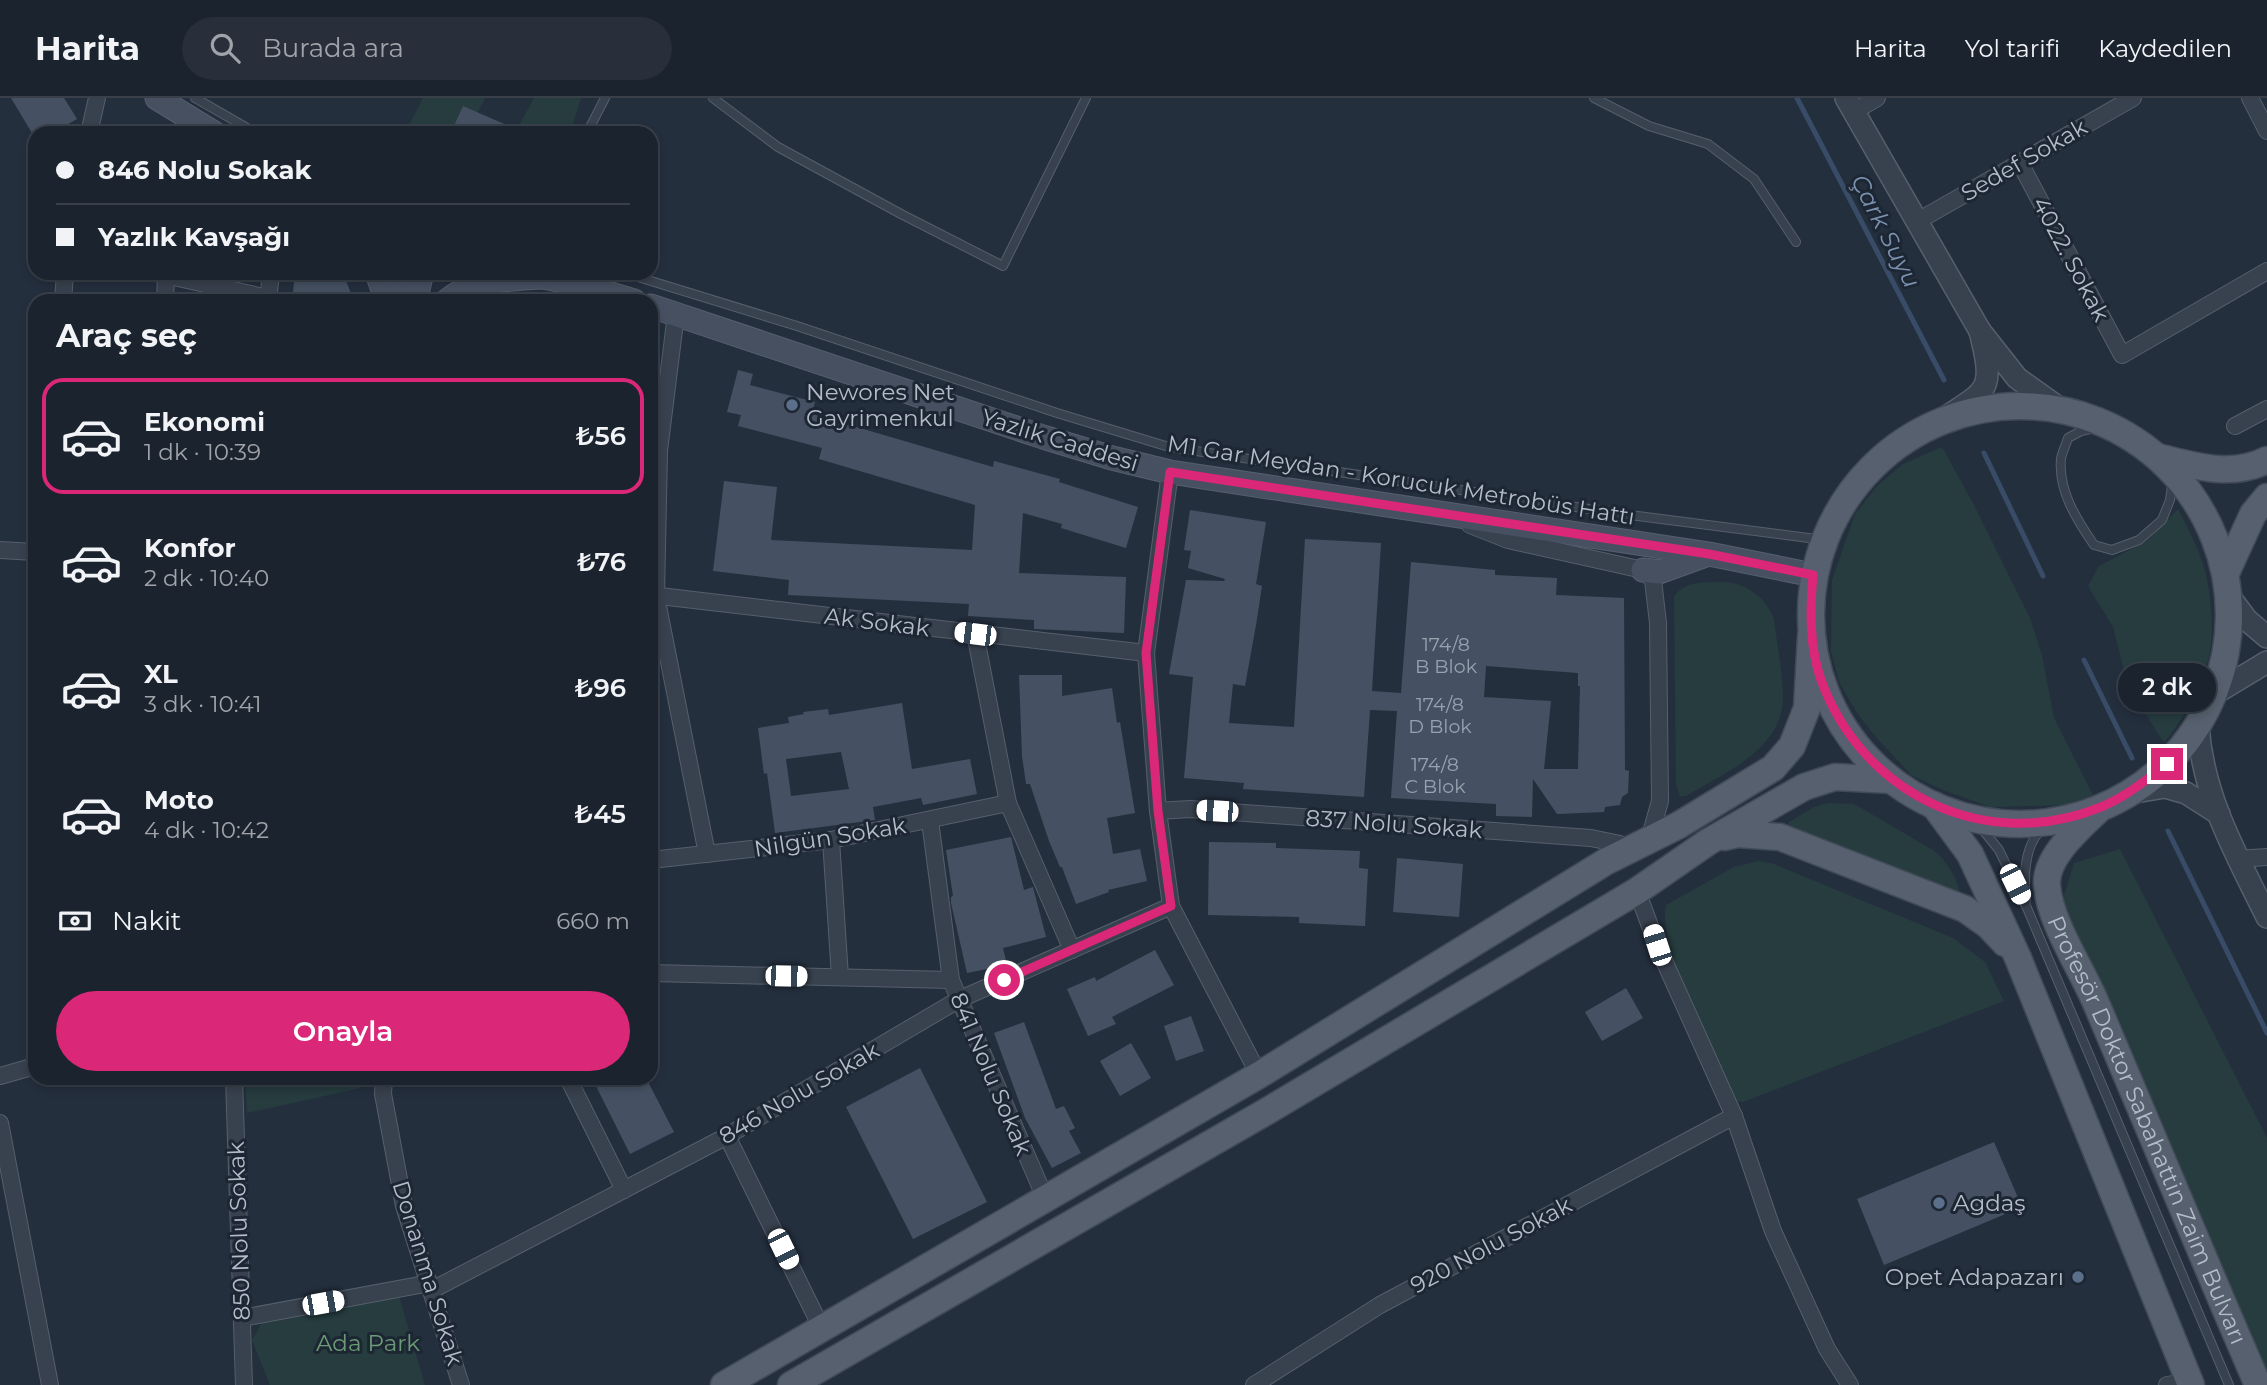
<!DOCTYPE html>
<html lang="tr">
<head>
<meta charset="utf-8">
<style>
  body { margin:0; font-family:Montserrat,sans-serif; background:#282f3a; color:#f1f3f6; height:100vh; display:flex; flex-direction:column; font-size:26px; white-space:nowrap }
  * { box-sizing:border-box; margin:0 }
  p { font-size:23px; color:#a0a4aa }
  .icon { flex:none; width:38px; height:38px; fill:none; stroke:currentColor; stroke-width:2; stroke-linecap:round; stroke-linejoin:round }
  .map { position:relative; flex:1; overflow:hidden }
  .drawer { position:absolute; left:28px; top:196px; width:630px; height:791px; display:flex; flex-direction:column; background:#1b232e; border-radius:21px; box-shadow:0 4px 10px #0003,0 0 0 2px #39404a }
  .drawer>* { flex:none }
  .top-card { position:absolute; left:28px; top:28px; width:630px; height:154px; border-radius:21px; box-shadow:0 4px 10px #0003,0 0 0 2px #39404a; display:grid; align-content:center; height:154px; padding:0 28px; background:#1b232e }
  .end { position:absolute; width:32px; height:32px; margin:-16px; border:9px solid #db2777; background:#fff; box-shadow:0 0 0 4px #fff }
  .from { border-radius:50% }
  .bubble { position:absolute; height:49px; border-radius:24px; background:#1b232e; box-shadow:0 4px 10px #0003,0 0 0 2px #39404a; font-size:23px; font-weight:600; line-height:49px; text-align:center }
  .car { position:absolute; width:21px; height:42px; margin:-21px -10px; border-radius:9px; box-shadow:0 0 5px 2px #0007; background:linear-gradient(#fff 24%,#345 0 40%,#fff 0 76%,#345 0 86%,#fff 0) }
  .top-card b { display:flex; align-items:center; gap:24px; height:66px; font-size:26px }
  .top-card b+b { border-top:2px solid #39404a }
  .top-card i { width:18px; height:18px; background:#f1f3f6 }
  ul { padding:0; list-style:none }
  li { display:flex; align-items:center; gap:21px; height:116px; margin:0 14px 10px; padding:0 14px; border:4px solid transparent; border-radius:21px }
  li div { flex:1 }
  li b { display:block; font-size:26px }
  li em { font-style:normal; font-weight:600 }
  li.current { border-color:#db2777 }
  li>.icon { width:63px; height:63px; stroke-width:1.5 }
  h2 { padding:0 28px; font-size:32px; line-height:84px }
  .pay { display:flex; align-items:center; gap:18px; height:77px; padding:0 28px; font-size:26px }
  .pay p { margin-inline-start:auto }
  .button { display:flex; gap:14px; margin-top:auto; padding:14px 28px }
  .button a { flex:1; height:80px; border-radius:42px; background:#db2777; color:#fff; font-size:28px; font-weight:600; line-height:80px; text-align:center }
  header { display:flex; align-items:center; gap:42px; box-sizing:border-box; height:98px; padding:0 35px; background:#1b232e; border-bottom:2px solid #39404a }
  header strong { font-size:33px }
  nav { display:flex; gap:38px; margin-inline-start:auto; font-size:24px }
  .search { width:490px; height:63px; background:#282f3a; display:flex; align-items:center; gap:18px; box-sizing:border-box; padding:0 24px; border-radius:38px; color:#a0a4aa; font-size:26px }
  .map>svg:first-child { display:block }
  .green { fill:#263c3f }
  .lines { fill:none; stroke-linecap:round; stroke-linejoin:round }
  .stream { stroke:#394c67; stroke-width:5 }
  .building { fill:#455162; fill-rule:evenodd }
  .service-casing { stroke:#565f6c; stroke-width:10 }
  .minor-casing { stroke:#565f6c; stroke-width:18 }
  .tertiary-casing { stroke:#565f6c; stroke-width:24 }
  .secondary-casing { stroke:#565f6c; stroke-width:25 }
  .primary-casing { stroke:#414a57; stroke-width:29 }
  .service { stroke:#38414e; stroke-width:8 }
  .minor { stroke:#38414e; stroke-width:16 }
  .tertiary { stroke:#38414e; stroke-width:21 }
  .secondary { stroke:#465061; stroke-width:23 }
  .primary { stroke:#56606e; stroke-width:26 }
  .route { stroke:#db2777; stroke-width:9 }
  .service-dot { fill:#5c6f8a; stroke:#1d2633; stroke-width:2.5 }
  .labels { text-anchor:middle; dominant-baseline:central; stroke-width:6; stroke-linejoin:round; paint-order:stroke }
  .number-label { font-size:19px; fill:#98a1af }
  .street-label { font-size:23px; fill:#b4bcc9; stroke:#1d2633 }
  .poi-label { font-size:23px; fill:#b4bcc9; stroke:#1d2633; text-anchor:start }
  .park-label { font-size:23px; fill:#6b9a76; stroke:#1d2633 }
  .water-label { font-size:24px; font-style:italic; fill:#7c92b1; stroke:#1d2633 }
</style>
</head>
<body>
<header>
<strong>Harita</strong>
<div class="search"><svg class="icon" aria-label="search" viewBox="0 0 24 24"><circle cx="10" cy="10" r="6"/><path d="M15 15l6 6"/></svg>Burada ara</div>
<nav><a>Harita</a><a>Yol tarifi</a><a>Kaydedilen</a></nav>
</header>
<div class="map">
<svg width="2267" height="1287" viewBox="0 0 2267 1287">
  <rect width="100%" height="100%" fill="#242f3e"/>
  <g class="green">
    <polygon points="423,0 485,0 467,35 405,35"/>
    <polygon points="534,0 581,0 570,35 515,35"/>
    <polygon points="1942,349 1974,407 2030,520 2042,557 2054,620 2093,697 2066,707 1990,709 1943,692 1911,677 1875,638 1857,615 1840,586 1831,554 1832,482 1855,416 1877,388 1903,366"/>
    <path d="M2178,411C2187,429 2197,447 2203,466C2211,491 2215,532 2209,558C2202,589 2183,621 2164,645L2128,588L2113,529L2088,488L2099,468L2147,443Z"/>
    <path d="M1727,484C1749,487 1766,500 1774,521C1777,546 1782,572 1783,597C1784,652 1725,674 1686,698H1680L1676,687L1674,499C1685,481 1708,485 1727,484Z"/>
    <path d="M1828,705L1853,706L1861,710L1933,752C1947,763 1955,777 1960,794L1788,727L1789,724L1814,709Z"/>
    <polygon points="2120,751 2267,1040 2267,1280 2062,804 2074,765"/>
    <path d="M1759,763L1774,766L1953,840L1985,864L2004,903L1743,1004L1736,1003L1669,864C1671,844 1662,827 1666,807L1734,769Z"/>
    <polygon points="245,980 361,980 361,990 247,1015"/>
    <polygon points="399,1198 425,1287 270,1287 252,1242 262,1224"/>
  </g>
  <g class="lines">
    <g class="stream">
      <polyline points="1797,0 1944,282"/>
      <polyline points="1984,355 2043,478"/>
      <polyline points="2084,562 2132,660"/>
      <polyline points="2168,733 2267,935"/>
    </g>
  </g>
  <g class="building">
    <polygon points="11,0 64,0 77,21 53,35 32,35"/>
    <polygon points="463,8 525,35 464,35 453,30"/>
    <polygon points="295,175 343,175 354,203 292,203"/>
    <polygon points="738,272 753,276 750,287 815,304 812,316 993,369 994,363 1060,381 1059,384 1138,409 1126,450 1061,430 1062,426 1023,415 1019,475 1126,479 1124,535 1034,531 1034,522 968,518 969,506 788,497 789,482 713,473 724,383 777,389 771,442 972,452 975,407 819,361 822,350 738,328 741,317 727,314"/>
    <path d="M1190,412L1266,424L1256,486L1262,488L1256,527L1245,588L1233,586L1229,625L1294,629L1305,441L1381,445L1372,593L1401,595L1411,464L1495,472V477L1557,480L1556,497L1624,500L1625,672L1629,673L1628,695L1622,699L1620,707L1605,709L1604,714L1557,716L1533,681L1532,719L1496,718V706L1391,700L1397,613L1370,612L1364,699L1243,691L1244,685L1184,680L1193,579L1169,576L1186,482L1224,483L1225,481L1188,470L1191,453L1184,452ZM1486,568L1578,575V588H1580L1578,671H1544L1551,603L1484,599Z"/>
    <polygon points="1019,577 1062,577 1062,598 1112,590 1117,625 1120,624 1135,715 1107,720 1113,756 1140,751 1147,783 1108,792 1109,794 1076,806 1062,769 1060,769 1049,743 1030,686 1026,686 1022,658"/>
    <path d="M902,605L912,671L970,661L977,696L923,707L921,700L873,709L875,722L775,735L767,675L764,676L758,630L789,625L788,619L804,616L803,614L828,611L829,617ZM841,654L849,691L791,698L786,661Z"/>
    <polygon points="1011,739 1024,792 1033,789 1046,839 1003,850 1007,867 967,875 951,805 951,799 953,798 946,752"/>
    <polygon points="1209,744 1276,745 1276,750 1360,753 1359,770 1368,771 1365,828 1299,825 1299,819 1208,817"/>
    <polygon points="1397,760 1463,766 1459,819 1393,814"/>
    <polygon points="1155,852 1174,887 1112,919 1116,926 1088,938 1067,891 1095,879 1096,883"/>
    <polygon points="1626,890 1643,920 1602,943 1585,914"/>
    <polygon points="1191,918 1204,953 1176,963 1164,928"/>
    <polygon points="1024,924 1056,1011 1064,1008 1075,1030 1069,1033 1081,1055 1052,1070 1025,1020 994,935"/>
    <polygon points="1131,945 1151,980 1120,998 1100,963"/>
    <polygon points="920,970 987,1104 913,1141 846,1009"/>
    <polygon points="592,980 646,980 674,1034 630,1056"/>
    <polygon points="1994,1044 2022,1109 1884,1167 1857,1101"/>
  </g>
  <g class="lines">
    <defs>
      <g id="service">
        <polyline points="195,0 256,35"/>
        <polyline points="713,0 778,49 901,116 1003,168 1086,0"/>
        <polyline points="1594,0 1649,28 1708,46 1754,81 1796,144"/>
        <polyline points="587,35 605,0"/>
        <polyline points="625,175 797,228 1057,315 1169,349 1630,417 1824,442"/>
        <path d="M2108,327L2081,333L2068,340C2066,347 2062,354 2061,361C2058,393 2077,422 2094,447L2112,452L2139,442L2162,422L2170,402L2174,374"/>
        <polyline points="1974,721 1999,752 2027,810 2229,1287"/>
        <path d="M2026,803C2024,782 2023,752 2039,734C2043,729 2052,726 2058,722"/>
      </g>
      <g id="minor">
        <polyline points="2250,0 2267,33"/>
        <polyline points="1853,14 1877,0"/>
        <polyline points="89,35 97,0"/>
        <polyline points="2020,65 2122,257 2267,173"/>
        <polyline points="1916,124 2133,0"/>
        <polyline points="156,175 268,200"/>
        <polyline points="63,203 65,175"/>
        <polyline points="165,203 166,177"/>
        <polyline points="268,203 271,175"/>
        <polyline points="676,216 659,353 656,498 707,756"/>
        <polyline points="2235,328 2267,311"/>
        <polyline points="1170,374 1146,555 1158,713 1171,808 1259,977"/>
        <polyline points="1470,427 1508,442 1643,472 1653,482 1658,525 1660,703 1649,742"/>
        <polyline points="0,452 35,454"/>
        <polyline points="651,497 1146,555"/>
        <polyline points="975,535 1008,705 1072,852"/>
        <polyline points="1158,713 1190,711 1591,740 1620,746 1626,754"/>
        <polyline points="930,723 951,882 1046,1102"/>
        <polyline points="831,742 840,879"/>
        <polyline points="2238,761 2267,759"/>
        <polyline points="651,762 831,742 1008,705"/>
        <polyline points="1637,793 1657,847 1734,1018 1773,1133 1827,1251 1850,1287"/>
        <polyline points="651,875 951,882"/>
        <polyline points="0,978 35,968"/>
        <polyline points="234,980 244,1287"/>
        <polyline points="384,980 383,996 404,1108 461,1287"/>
        <polyline points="568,980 624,1092"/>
        <polyline points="0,1025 50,1287"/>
        <polyline points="727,1038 822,1231"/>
        <polyline points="432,1192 727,1038 958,902 1171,808"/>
        <polyline points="242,1220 430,1185"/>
        <polyline points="1254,1287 1380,1207 1734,1018"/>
        <polyline points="2167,1287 2190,1283"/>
      </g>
      <g id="tertiary">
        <polyline points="1846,0 1980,233"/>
        <path d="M1937,325C1987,291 1996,297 1980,233L2017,280L2059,310"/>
        <polyline points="2229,498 2247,522 2267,539"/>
        <polyline points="2214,596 2267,564"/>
        <path d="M2198,628C2203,699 2236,756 2267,819"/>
        <polyline points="2129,695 2165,689 2186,695 2219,716"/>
      </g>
      <g id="secondary">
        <polyline points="157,0 214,35"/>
        <polyline points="377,175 387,203"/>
        <polyline points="524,175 578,186 634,203"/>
        <polyline points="400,203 401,184 406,175"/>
        <polyline points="415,203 422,175"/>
        <path d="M447,203C472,181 510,181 541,179"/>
        <polyline points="651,208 1043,339 1112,360 1170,374 1709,456 1813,477"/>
        <polyline points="1643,472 1659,474 1706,457"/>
      </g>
      <g id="primary">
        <circle cx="2020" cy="517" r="209"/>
        <path d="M2158,359C2195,368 2231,380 2267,362"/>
        <polyline points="2226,475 2253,416 2267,399"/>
        <polyline points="1934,707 1970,756 2018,860 2191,1287"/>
        <path id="s1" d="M2099,711C2081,729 2044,759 2047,788C2050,824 2081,870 2096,905C2150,1032 2203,1160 2258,1287"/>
        <polyline points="1724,739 1738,736 1780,739 1965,811 1989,828 2005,845"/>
        <polyline points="724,1287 1259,977 1607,763 1679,727 1773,670 1792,648 1807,610 1811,538"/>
        <polyline points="791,1287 1269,1012 1637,793 1708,744 1804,689 1835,679 1891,682"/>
      </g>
    </defs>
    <use href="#service" class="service-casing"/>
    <use href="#minor" class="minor-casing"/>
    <use href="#tertiary" class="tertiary-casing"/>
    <use href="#secondary" class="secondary-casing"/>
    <use href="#primary" class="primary-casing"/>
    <use href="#service" class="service"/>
    <use href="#minor" class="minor"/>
    <use href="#tertiary" class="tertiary"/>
    <use href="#secondary" class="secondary"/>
    <use href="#primary" class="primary"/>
  </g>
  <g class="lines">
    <path class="route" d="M1004,882L1171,808L1158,713L1146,555L1170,374L1709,456L1813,477C1810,511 1809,548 1821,582C1863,697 1986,756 2101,709C2126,699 2146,682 2167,666"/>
  </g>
  <g class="service-dot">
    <circle cx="792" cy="307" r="7"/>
    <circle cx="1939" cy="1105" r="7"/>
    <circle cx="2078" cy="1179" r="7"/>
  </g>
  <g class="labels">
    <g class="number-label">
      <text x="1446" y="546">174/8<tspan x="1446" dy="22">B Blok</tspan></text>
      <text x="1440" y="606">174/8<tspan x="1440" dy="22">D Blok</tspan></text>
      <text x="1435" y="666">174/8<tspan x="1435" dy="22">C Blok</tspan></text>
    </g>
    <g class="street-label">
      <text transform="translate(2024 62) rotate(-30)">Sedef Sokak</text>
      <text transform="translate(2071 161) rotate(62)">4022. Sokak</text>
      <text transform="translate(1060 342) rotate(17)">Yazlık Caddesi</text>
      <text transform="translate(1401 382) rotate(9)">M1 Gar Meydan - Korucuk Metrobüs Hattı</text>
      <text transform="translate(877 524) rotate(7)">Ak Sokak</text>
      <text transform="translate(1394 726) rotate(4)">837 Nolu Sokak</text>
      <text transform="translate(830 739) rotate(-9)">Nilgün Sokak</text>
      <text transform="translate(991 976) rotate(67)">841 Nolu Sokak</text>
      <text transform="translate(799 995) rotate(-30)">846 Nolu Sokak</text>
      <text stroke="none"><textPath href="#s1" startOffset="360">Profesör Doktor Sabahattin Zaim Bulvarı</textPath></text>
      <text transform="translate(239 1133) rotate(-92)">850 Nolu Sokak</text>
      <text transform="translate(1491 1147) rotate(-28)">920 Nolu Sokak</text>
      <text transform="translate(428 1175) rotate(73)">Donanma Sokak</text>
    </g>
    <g class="poi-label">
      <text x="806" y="294">Newores Net<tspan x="806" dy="26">Gayrimenkul</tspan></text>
      <text x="1953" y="1105">Agdaş</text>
      <text x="2064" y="1179" text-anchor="end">Opet Adapazarı</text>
    </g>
    <g class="park-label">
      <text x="368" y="1245">Ada Park</text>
    </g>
    <g class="water-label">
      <text transform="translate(1886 133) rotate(63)">Çark Suyu</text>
    </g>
  </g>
</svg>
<i class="end from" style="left:1004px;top:882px"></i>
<i class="end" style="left:2167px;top:666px"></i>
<div class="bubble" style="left:2118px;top:565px;width:98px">2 dk</div>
<i class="car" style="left:975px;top:536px;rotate:277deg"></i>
<i class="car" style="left:1217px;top:713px;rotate:274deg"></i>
<i class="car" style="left:2015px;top:786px;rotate:154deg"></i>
<i class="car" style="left:1657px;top:847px;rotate:342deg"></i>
<i class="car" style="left:786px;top:878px;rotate:91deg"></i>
<i class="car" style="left:783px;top:1151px;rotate:154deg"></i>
<i class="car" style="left:323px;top:1205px;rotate:80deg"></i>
<div class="top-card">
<b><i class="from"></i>846 Nolu Sokak</b>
<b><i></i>Yazlık Kavşağı</b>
</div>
<section class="drawer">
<h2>Araç seç</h2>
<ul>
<li class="current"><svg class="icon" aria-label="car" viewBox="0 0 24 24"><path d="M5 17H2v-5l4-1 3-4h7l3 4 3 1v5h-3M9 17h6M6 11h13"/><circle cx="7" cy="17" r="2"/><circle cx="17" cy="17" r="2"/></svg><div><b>Ekonomi</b><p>1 dk · 10:39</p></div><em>₺56</em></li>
<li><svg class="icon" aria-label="car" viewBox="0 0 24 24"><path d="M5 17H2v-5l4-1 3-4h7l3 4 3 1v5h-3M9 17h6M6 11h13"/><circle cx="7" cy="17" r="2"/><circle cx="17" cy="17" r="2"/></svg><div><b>Konfor</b><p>2 dk · 10:40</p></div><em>₺76</em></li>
<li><svg class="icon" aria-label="car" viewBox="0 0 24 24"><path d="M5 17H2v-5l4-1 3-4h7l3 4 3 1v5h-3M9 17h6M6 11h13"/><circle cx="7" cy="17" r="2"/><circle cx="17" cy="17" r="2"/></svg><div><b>XL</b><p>3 dk · 10:41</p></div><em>₺96</em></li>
<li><svg class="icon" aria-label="car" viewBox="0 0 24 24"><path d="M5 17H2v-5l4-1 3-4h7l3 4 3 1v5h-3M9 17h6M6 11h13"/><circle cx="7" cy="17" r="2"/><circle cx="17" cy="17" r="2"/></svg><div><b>Moto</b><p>4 dk · 10:42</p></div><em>₺45</em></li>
</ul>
<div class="pay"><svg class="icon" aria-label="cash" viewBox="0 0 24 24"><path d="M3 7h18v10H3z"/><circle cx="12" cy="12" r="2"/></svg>Nakit<p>660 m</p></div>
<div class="button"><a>Onayla</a></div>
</section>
</div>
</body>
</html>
